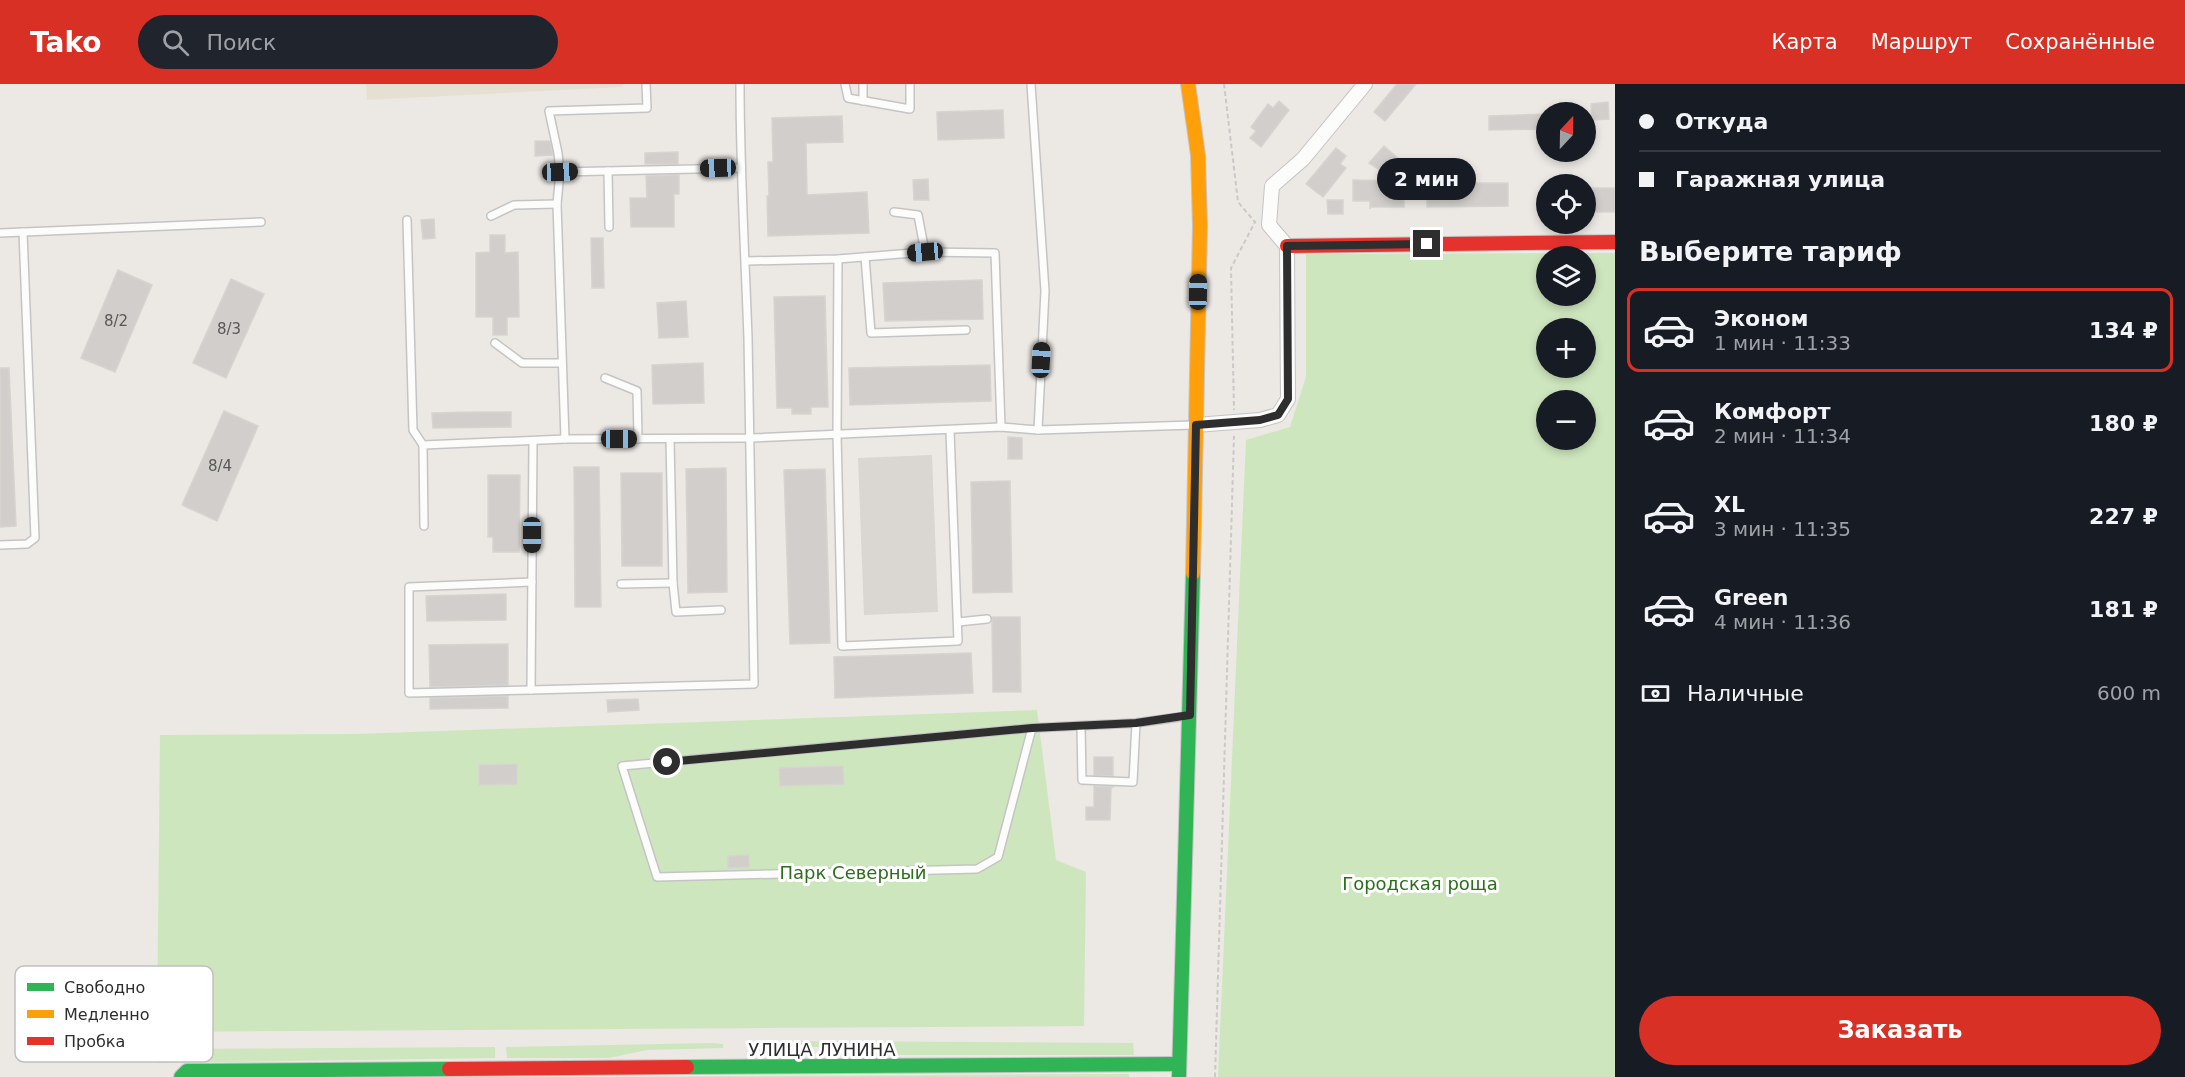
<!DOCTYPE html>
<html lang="ru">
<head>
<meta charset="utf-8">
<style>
  body { margin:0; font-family:"DejaVu Sans",sans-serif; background:#20242c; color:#f1f3f6; height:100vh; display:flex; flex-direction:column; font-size:22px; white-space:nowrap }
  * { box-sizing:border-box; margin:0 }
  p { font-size:20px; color:#9ea1a6 }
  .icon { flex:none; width:33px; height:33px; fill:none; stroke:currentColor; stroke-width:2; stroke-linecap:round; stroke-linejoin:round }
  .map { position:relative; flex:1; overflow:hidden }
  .side { display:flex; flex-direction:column; background:#171b24; width:570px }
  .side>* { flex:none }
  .guide { display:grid; align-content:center; height:132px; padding:0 24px; background:#171b24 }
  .needle { width:39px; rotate:22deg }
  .buttons { position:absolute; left:1536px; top:18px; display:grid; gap:12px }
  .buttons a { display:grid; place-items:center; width:60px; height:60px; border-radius:50%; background:#171b24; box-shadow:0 3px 9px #0003; font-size:30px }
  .end { position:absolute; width:27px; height:27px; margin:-14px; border:8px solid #2e2e2e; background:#fff; box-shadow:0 0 0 3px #fff }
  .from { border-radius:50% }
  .bubble { position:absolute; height:42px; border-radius:21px; background:#171b24; box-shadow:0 3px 9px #0003; font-size:20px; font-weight:700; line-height:42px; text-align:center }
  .car { position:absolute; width:18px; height:36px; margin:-18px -9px; border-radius:8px; box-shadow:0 0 4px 2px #0007; background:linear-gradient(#222 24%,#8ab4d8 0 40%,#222 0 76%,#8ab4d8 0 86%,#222 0) }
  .guide b { display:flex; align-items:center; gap:21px; height:57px; font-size:22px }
  .guide b+b { border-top:2px solid #363941 }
  .guide i { width:15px; height:15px; background:#f1f3f6 }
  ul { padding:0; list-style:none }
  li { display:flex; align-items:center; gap:18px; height:84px; margin:0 12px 9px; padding:0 12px; border:3px solid transparent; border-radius:12px }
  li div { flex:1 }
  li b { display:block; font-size:22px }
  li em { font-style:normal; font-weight:700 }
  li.active { border-color:#d93025 }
  li>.icon { width:54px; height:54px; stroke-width:1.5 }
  h2 { padding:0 24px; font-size:27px; line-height:72px }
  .pay { display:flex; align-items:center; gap:15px; height:66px; padding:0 24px; font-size:22px }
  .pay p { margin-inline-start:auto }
  .action { display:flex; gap:12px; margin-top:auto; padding:12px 24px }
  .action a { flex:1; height:69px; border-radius:36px; background:#d93025; color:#fff; font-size:24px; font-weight:700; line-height:69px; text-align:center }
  header { display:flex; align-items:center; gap:36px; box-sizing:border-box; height:84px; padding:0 30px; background:#d93025; color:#fff }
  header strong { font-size:28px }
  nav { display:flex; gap:33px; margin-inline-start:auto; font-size:21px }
  .search { width:420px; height:54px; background:#20242c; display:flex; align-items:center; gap:15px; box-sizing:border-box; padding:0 21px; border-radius:33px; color:#9ea1a6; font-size:22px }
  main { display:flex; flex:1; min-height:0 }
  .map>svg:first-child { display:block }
  .education { fill:#e6e0d3 }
  .green { fill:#cee6be; fill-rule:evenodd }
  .plaza { fill:#dad6d2 }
  .building { fill:#d1cecb; stroke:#d7d4d0; stroke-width:1.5 }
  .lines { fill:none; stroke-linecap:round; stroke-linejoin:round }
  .lane-casing { stroke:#c5c4c5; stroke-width:10 }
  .street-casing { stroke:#c5c4c5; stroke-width:16 }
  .fast-casing { stroke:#c5c4c5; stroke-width:16 }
  .slow-casing { stroke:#c5c4c5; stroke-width:16 }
  .jam-casing { stroke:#c5c4c5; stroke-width:16 }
  .path { stroke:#c9c9c8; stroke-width:2; stroke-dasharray:4.5 3; stroke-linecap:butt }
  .lane { stroke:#fcfcfb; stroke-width:7 }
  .street { stroke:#fcfcfb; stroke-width:14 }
  .fast { stroke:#30b455; stroke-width:14 }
  .slow { stroke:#ff9f0a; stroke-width:14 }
  .jam { stroke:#e5322d; stroke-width:14 }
  .route { stroke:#2e2e2e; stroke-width:8 }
  .labels { text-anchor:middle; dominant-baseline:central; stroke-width:6; stroke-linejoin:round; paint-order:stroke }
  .number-label { font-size:15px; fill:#585857 }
  .park-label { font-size:18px; fill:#2c6e1b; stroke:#fff }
  .street-label { font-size:18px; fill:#2e2e2e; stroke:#fff }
  .key { fill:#fff; stroke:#c0c0c0; stroke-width:1.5 }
  .key-label { font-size:16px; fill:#2e2e2e }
</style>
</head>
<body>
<header>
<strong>Tako</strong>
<div class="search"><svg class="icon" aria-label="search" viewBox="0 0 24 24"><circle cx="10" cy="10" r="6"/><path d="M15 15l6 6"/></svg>Поиск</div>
<nav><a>Карта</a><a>Маршрут</a><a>Сохранённые</a></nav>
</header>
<main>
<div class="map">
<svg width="1615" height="993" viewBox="0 0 1615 993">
  <rect width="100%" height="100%" fill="#ece8e4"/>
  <polygon class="education" points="366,0 624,0 621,3 367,16"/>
  <g class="green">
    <path d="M1615,169V993H1218L1246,356L1290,343L1306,293V170ZM1546,172H1586V212H1546ZM1546,244H1586V284H1546ZM1546,316H1586V356H1546Z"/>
    <polygon points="1037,626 1056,776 1086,788 1084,942 157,948 160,651 357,650"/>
    <polygon points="793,957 1133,959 1134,971 874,971 833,963 782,963 782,959"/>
    <polygon points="712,959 723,960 723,964 647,966 609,974 507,974 506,963"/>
    <polygon points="495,963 495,974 156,979 156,965"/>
    <polygon points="1129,990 1129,993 569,993"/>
  </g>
  <polygon class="plaza" points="932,371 938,528 864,531 858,374"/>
  <g class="building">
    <polygon points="1397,0 1416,0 1385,37 1374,28"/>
    <polygon points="1279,17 1289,26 1261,63 1250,54 1256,47 1251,43 1268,20 1273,24"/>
    <polygon points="1608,18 1609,35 1592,36 1591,20"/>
    <polygon points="1003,26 1004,54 938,56 937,28"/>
    <polygon points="1546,30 1546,45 1489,46 1489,32"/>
    <polygon points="842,32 843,58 806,59 807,111 867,108 869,149 768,152 767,112 769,112 768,78 773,78 772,34"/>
    <polygon points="535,57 550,57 553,71 535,72"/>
    <polygon points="1384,62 1409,84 1397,97 1369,79"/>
    <polygon points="1336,64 1346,72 1340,80 1346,84 1323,113 1306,100"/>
    <polygon points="678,68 678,80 645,80 645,69"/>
    <polygon points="679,91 679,110 674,110 674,143 631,143 630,114 647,114 646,92"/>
    <polygon points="928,95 929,116 914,116 913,96"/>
    <polygon points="1353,96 1396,97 1386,108 1404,108 1404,123 1371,123 1370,125 1370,117 1353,117"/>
    <polygon points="1427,99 1508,99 1508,122 1427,123"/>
    <rect x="1586" y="104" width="29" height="24"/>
    <polygon points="1327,116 1343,116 1343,130 1328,130"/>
    <polygon points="434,135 435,154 423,155 421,136"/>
    <polygon points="490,151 505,151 505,169 518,168 519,233 507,233 507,251 493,251 493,233 476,233 476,169 490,168"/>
    <polygon points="591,154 603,154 604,204 592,204"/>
    <polygon points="118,186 152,201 115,288 81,274"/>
    <polygon points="231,195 264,210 226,294 193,279"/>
    <polygon points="982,196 983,235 885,237 883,199"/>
    <polygon points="825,212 828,323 811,323 811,330 792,330 792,324 777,324 774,213"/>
    <polygon points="686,217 688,253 659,254 657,219"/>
    <polygon points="703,279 704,319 653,320 652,281"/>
    <polygon points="990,281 991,317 850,321 849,284"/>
    <polygon points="0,284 9,284 16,442 0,443"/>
    <polygon points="224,327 258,342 217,437 182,421"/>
    <polygon points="476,328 511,328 511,343 433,344 432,329"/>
    <polygon points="1008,353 1022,354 1022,375 1008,375"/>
    <polygon points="574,383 599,383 601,523 575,523"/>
    <polygon points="726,384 727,508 688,509 686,385"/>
    <polygon points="825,385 830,559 790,560 784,386"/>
    <polygon points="621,389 662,389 662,482 622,482"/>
    <polygon points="488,391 520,391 519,468 493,468 493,453 488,453"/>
    <polygon points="1010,397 1012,508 973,509 971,398"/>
    <polygon points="506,510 506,536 427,537 426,512"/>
    <polygon points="992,533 1020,533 1021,608 993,608"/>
    <polygon points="508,560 508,601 430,603 429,561"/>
    <polygon points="971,569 973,609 835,614 834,573"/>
    <polygon points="508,612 508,624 430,625 430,614"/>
    <polygon points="638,615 639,626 608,628 607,616"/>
    <polygon points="1094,673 1113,673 1113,692 1094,691"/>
    <polygon points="517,680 517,700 479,701 479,681"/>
    <polygon points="843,682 844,700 780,702 779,684"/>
    <polygon points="1094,702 1113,703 1111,704 1110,736 1086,736 1086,723 1094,723"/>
    <polygon points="749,771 749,783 728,784 728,772"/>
  </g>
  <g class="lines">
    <defs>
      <g id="lane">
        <polyline points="845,0 848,14 910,25 910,0"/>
        <polyline points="863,0 863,17"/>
        <polyline points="1031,0 1045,207 1038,346"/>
        <polyline points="608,87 609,143"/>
        <polyline points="560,88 558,69 549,27 647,24 646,0"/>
        <polyline points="894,128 918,131 925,168"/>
        <polyline points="491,132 514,121 557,120"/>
        <polyline points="407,136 413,346 423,361 424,442"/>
        <polyline points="0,149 261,138"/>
        <polyline points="865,173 871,249 966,246"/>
        <polyline points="838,175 837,351 842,562 958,557 950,347"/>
        <polyline points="746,177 838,175 925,168 995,169 1001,343"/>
        <polyline points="495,259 522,279 559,279"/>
        <polyline points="605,294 637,307 638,355"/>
        <polyline points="565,355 557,120 560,88 740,84"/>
        <polyline points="670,355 673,499 676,528 721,526"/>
        <path d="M533,358L531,606L754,600C753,485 751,370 748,254C745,170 740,85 740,0"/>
        <polyline points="423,361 565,355 751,354 1001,343 1038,346 1193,341"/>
        <polyline points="0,461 27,460 35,454 23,148"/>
        <polyline points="621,500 673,499"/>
        <polyline points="958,538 987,535"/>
        <polyline points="531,606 409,609 409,503 532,498"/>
        <polyline points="1081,642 1082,696 1133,698 1136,639"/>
        <polyline points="1032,644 998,773 977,785 657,793 622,682 1032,644 1136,639 1187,632"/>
      </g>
      <polyline id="street" points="1196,341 1260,336 1278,331 1288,315 1287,162 1269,141 1272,102 1303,75 1365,0"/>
      <g id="fast">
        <polyline points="687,983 1179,980"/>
        <polyline points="181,993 187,987 449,985"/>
        <polyline points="1179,993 1193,489"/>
      </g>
      <polyline id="slow" points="1188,0 1198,71 1200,142 1193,489"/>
      <g id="jam">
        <polyline points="1287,162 1615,158"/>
        <polyline points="449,985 687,983"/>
      </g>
    </defs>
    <use href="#lane" class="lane-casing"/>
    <use href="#street" class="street-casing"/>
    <use href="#fast" class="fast-casing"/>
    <use href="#slow" class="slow-casing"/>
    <use href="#jam" class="jam-casing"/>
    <g class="path">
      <polyline points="1224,0 1238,118 1255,138 1231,184 1234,326"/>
      <polyline points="1215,993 1234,352"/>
    </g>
    <use href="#lane" class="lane"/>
    <use href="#street" class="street"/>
    <use href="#fast" class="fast"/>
    <use href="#slow" class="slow"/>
    <use href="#jam" class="jam"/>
  </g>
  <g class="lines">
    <polyline class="route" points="667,678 1032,644 1136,639 1190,631 1196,341 1260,336 1278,331 1288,315 1287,162 1427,160"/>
  </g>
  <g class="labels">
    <g class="number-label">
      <text x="116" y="237">8/2</text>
      <text x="229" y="245">8/3</text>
      <text x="220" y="382">8/4</text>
    </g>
    <g class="park-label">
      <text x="853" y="788">Парк Северный</text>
      <text x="1420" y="799">Городская роща</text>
    </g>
    <g class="street-label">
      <text x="822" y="965">УЛИЦА ЛУНИНА</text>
    </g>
  </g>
  <rect x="15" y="882" width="198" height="96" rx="9" class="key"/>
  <rect x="27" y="899" width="27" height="8" fill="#30b455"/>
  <rect x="27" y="926" width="27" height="8" fill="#ff9f0a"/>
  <rect x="27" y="953" width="27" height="8" fill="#e5322d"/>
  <g class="key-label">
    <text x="64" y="909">Свободно</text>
    <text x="64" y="936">Медленно</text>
    <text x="64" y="963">Пробка</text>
  </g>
</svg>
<div class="buttons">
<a><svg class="needle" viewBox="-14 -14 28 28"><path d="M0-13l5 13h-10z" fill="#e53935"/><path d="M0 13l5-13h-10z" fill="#9ea1a6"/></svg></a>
<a><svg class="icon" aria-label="locate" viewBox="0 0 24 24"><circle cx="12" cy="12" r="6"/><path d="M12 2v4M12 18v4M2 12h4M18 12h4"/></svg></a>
<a><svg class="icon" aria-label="layers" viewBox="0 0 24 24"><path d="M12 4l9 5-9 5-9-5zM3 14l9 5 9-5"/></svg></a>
<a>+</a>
<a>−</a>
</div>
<i class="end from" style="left:667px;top:678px"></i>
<i class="end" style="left:1427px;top:160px"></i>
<div class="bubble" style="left:1377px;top:74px;width:99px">2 мин</div>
<i class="car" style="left:718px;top:84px;rotate:268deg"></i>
<i class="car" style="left:560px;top:88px;rotate:88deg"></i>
<i class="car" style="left:925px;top:168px;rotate:265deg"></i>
<i class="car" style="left:1198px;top:208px;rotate:1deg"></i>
<i class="car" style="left:1041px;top:276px;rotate:3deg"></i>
<i class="car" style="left:619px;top:355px;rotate:90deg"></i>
<i class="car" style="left:532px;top:451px;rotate:180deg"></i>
</div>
<section class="side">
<div class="guide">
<b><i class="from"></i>Откуда</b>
<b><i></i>Гаражная улица</b>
</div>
<h2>Выберите тариф</h2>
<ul>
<li class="active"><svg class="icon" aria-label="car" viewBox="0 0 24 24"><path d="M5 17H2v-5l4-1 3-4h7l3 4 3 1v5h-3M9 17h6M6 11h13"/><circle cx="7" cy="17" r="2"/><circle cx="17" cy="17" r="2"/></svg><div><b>Эконом</b><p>1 мин · 11:33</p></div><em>134 ₽</em></li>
<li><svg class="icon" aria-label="car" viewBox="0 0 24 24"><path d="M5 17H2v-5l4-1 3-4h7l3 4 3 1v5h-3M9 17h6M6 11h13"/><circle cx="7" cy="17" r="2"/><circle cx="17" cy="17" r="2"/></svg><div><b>Комфорт</b><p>2 мин · 11:34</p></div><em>180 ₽</em></li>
<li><svg class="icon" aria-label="car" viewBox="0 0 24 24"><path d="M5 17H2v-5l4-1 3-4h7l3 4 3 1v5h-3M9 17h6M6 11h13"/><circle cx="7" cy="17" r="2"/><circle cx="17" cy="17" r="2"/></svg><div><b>XL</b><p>3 мин · 11:35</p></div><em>227 ₽</em></li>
<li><svg class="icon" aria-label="car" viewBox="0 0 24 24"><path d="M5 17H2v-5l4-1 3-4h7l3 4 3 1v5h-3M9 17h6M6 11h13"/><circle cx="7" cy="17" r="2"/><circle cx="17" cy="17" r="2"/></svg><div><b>Green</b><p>4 мин · 11:36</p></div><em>181 ₽</em></li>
</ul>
<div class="pay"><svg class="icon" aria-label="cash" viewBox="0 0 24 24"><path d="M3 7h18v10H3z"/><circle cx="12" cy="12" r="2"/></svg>Наличные<p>600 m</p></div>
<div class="action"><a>Заказать</a></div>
</section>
</main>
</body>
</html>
